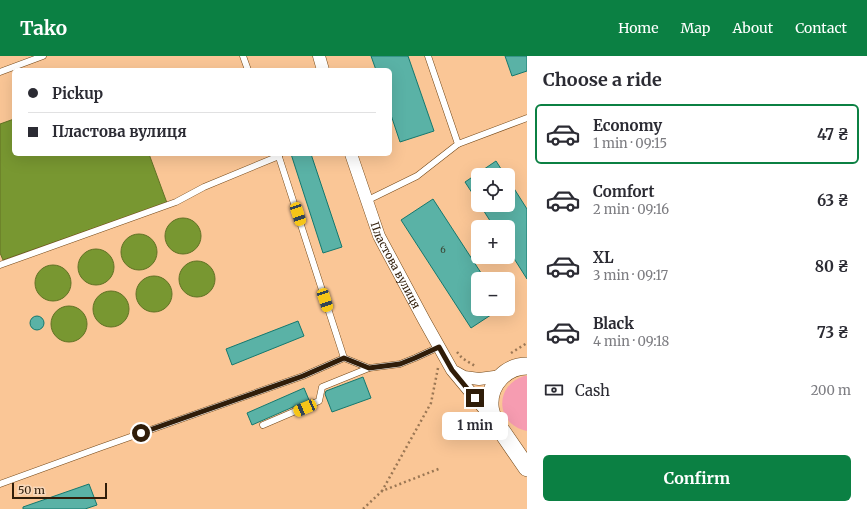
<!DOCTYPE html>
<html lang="en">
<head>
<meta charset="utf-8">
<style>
  body { margin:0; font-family:Merriweather,serif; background:#f7f7f7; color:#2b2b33; height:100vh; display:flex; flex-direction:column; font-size:15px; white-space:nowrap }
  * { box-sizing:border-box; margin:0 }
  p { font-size:13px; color:#7c7c81 }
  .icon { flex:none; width:22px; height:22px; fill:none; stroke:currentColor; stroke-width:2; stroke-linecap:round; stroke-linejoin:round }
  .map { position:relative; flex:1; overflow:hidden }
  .sheet { display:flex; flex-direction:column; background:#fff; width:340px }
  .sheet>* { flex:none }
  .banner { position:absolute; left:12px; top:12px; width:380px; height:88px; border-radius:6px; box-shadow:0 4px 16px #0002; display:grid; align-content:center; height:88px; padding:0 16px; background:#fff }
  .tools { position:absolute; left:471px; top:112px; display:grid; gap:8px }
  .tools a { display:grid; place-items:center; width:44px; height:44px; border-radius:6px; background:#fff; box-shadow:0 4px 16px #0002; font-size:20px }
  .scale { position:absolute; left:12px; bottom:10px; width:95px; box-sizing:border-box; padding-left:4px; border:2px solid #301d09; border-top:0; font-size:11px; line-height:14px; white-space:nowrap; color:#301d09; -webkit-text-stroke:3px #f8d8bb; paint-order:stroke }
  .end { position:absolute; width:18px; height:18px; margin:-9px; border:5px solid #301d09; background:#fff; box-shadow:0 0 0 2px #fff }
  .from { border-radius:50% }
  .bubble { position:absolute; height:28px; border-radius:6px; background:#fff; box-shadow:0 4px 16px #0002; font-size:13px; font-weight:700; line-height:28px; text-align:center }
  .car { position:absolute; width:12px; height:24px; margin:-12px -6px; border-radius:5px; box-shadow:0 0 3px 1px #0007; background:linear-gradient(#f5c518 24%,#345 0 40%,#f5c518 0 76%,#345 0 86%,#f5c518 0) }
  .banner b { display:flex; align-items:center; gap:14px; height:38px; font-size:15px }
  .banner b+b { border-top:1px solid #e1e1e2 }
  .banner i { width:10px; height:10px; background:#2b2b33 }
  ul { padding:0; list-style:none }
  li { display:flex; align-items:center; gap:12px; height:60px; margin:0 8px 6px; padding:0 8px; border:2px solid transparent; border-radius:6px }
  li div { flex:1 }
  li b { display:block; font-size:15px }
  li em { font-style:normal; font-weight:700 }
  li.on { border-color:#0b8043 }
  li>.icon { width:36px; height:36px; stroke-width:1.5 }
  h2 { padding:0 16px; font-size:18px; line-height:48px }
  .pay { display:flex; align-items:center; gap:10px; height:44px; padding:0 16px; font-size:15px }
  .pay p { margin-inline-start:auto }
  .action { display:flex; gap:8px; margin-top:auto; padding:8px 16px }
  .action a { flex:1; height:46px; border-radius:6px; background:#0b8043; color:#fff; font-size:16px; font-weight:700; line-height:46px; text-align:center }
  header { display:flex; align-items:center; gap:24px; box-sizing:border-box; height:56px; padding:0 20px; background:#0b8043; color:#fff }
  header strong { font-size:19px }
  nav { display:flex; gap:22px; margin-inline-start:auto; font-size:14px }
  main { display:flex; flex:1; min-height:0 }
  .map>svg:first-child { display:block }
  .green { fill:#f69cb1 }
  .water { fill:#789731; stroke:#627225 }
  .building { fill:#5ab2a6; stroke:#14786e }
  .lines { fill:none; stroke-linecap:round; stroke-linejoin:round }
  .service-casing { stroke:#734716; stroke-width:7 }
  .minor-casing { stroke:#734716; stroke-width:13 }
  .secondary-casing { stroke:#734716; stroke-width:18 }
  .path { stroke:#9b7754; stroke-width:2.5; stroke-dasharray:2 3; stroke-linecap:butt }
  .service { stroke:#fff; stroke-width:6 }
  .minor { stroke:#fff; stroke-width:12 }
  .secondary { stroke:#fff; stroke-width:17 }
  .route { stroke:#301d09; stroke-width:5 }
  .labels { text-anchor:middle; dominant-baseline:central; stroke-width:3.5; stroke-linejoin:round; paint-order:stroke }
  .number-label { font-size:9px; fill:#3a4230 }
  .street-label { font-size:11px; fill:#301d09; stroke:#f8d8bb }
</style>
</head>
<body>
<header>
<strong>Tako</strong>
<nav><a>Home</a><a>Map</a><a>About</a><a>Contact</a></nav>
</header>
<main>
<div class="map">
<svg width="527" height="453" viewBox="0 0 527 453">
  <rect width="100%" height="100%" fill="#fac696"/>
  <path class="green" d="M524,320H527V375C495,368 494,330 524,320Z"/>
  <g class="water">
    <polygon points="14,63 14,98 149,98 167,147 3,204 0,197 0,68"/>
    <circle cx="183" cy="180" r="18"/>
    <circle cx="139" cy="196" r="18"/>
    <circle cx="96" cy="211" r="18"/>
    <circle cx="197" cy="223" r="18"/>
    <circle cx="53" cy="227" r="18"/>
    <circle cx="154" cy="238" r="18"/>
    <circle cx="111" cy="253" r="18"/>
    <circle cx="69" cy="268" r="18"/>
  </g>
  <g class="building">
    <polygon points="371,0 408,0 434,75 400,86 390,56 390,14 376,14"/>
    <polygon points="505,0 527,0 527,15 512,20"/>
    <polygon points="291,98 311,98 342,191 323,197"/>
    <polygon points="496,105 505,119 478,119 478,146 465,126"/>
    <polygon points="508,123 527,153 527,223 508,193 508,171 494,171 480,149 508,149"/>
    <polygon points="433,143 485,223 478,223 478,253 500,253 471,272 401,164"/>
    <circle cx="37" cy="267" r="7"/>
    <polygon points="298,265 304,280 232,309 226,293"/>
    <polygon points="363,321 371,342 332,356 325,338 326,335"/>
    <polygon points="304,332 309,344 252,369 247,357"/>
    <polygon points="89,428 97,449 85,453 23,453 23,451"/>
  </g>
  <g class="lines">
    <defs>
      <g id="service">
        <polyline points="243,0 248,14"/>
        <polyline points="0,16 43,0"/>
        <polyline points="458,88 527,62"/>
        <polyline points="278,98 344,302"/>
        <polyline points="366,145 417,120 458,88 428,0"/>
        <polyline points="0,209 176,146 204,131 279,100"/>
        <polyline points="263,369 319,345 322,331 369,312 400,308 415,302 439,291"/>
        <polyline points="0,428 99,392 303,320 344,302 369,312"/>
      </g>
      <g id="minor">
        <polyline points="319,0 323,14"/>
        <path id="s1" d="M351,98L379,180L424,264L452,314L491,361"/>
        <polyline points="455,316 464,321 479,323 502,320"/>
      </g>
      <path id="secondary" d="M527,310C506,310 489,328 490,349C490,355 492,359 494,364L527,412"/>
    </defs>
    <use href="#service" class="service-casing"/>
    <use href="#minor" class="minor-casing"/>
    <use href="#secondary" class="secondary-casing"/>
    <g class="path">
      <polyline points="457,296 462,302 475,310"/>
      <polyline points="511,297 527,287"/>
      <polyline points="438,312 431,347 382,435 441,412"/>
      <polyline points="363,453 382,435"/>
    </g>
    <use href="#service" class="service"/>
    <use href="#minor" class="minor"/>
    <use href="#secondary" class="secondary"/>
  </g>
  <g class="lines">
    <polyline class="route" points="141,377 303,320 344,302 369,312 400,308 415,302 439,291 452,314 475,342"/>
  </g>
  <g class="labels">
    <g class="number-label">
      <text x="443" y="193">6</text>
    </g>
    <g class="street-label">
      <text stroke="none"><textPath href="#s1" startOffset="120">Пластова вулиця</textPath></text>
    </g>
  </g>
</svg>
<div class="tools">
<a><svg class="icon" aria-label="locate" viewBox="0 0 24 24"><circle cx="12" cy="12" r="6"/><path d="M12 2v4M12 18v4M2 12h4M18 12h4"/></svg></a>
<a>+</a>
<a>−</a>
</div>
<div class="scale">50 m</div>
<i class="end from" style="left:141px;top:377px"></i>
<i class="end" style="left:475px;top:342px"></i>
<div class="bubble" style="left:442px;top:356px;width:66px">1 min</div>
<i class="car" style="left:298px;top:158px;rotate:162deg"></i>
<i class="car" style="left:325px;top:244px;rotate:162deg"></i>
<i class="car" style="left:305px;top:352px;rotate:247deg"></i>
<div class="banner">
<b><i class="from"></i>Pickup</b>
<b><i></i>Пластова вулиця</b>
</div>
</div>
<section class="sheet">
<h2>Choose a ride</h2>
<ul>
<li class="on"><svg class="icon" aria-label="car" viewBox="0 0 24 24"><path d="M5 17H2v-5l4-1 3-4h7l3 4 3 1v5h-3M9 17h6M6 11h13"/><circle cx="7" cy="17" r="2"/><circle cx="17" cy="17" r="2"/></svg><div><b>Economy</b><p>1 min · 09:15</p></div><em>47 ₴</em></li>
<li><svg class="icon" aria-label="car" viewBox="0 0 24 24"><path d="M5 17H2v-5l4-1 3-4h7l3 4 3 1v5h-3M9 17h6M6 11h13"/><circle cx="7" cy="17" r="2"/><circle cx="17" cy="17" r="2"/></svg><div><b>Comfort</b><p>2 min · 09:16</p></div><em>63 ₴</em></li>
<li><svg class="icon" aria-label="car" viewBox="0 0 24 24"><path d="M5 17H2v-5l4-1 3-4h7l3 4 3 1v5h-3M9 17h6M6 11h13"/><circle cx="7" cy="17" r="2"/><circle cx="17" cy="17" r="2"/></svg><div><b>XL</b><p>3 min · 09:17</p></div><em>80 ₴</em></li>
<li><svg class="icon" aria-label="car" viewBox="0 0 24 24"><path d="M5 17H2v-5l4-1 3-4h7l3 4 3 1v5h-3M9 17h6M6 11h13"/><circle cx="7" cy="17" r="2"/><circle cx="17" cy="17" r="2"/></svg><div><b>Black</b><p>4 min · 09:18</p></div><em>73 ₴</em></li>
</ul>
<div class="pay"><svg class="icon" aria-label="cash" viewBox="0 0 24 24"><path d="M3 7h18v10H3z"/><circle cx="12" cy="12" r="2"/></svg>Cash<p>200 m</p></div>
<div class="action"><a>Confirm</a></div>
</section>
</main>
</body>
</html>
